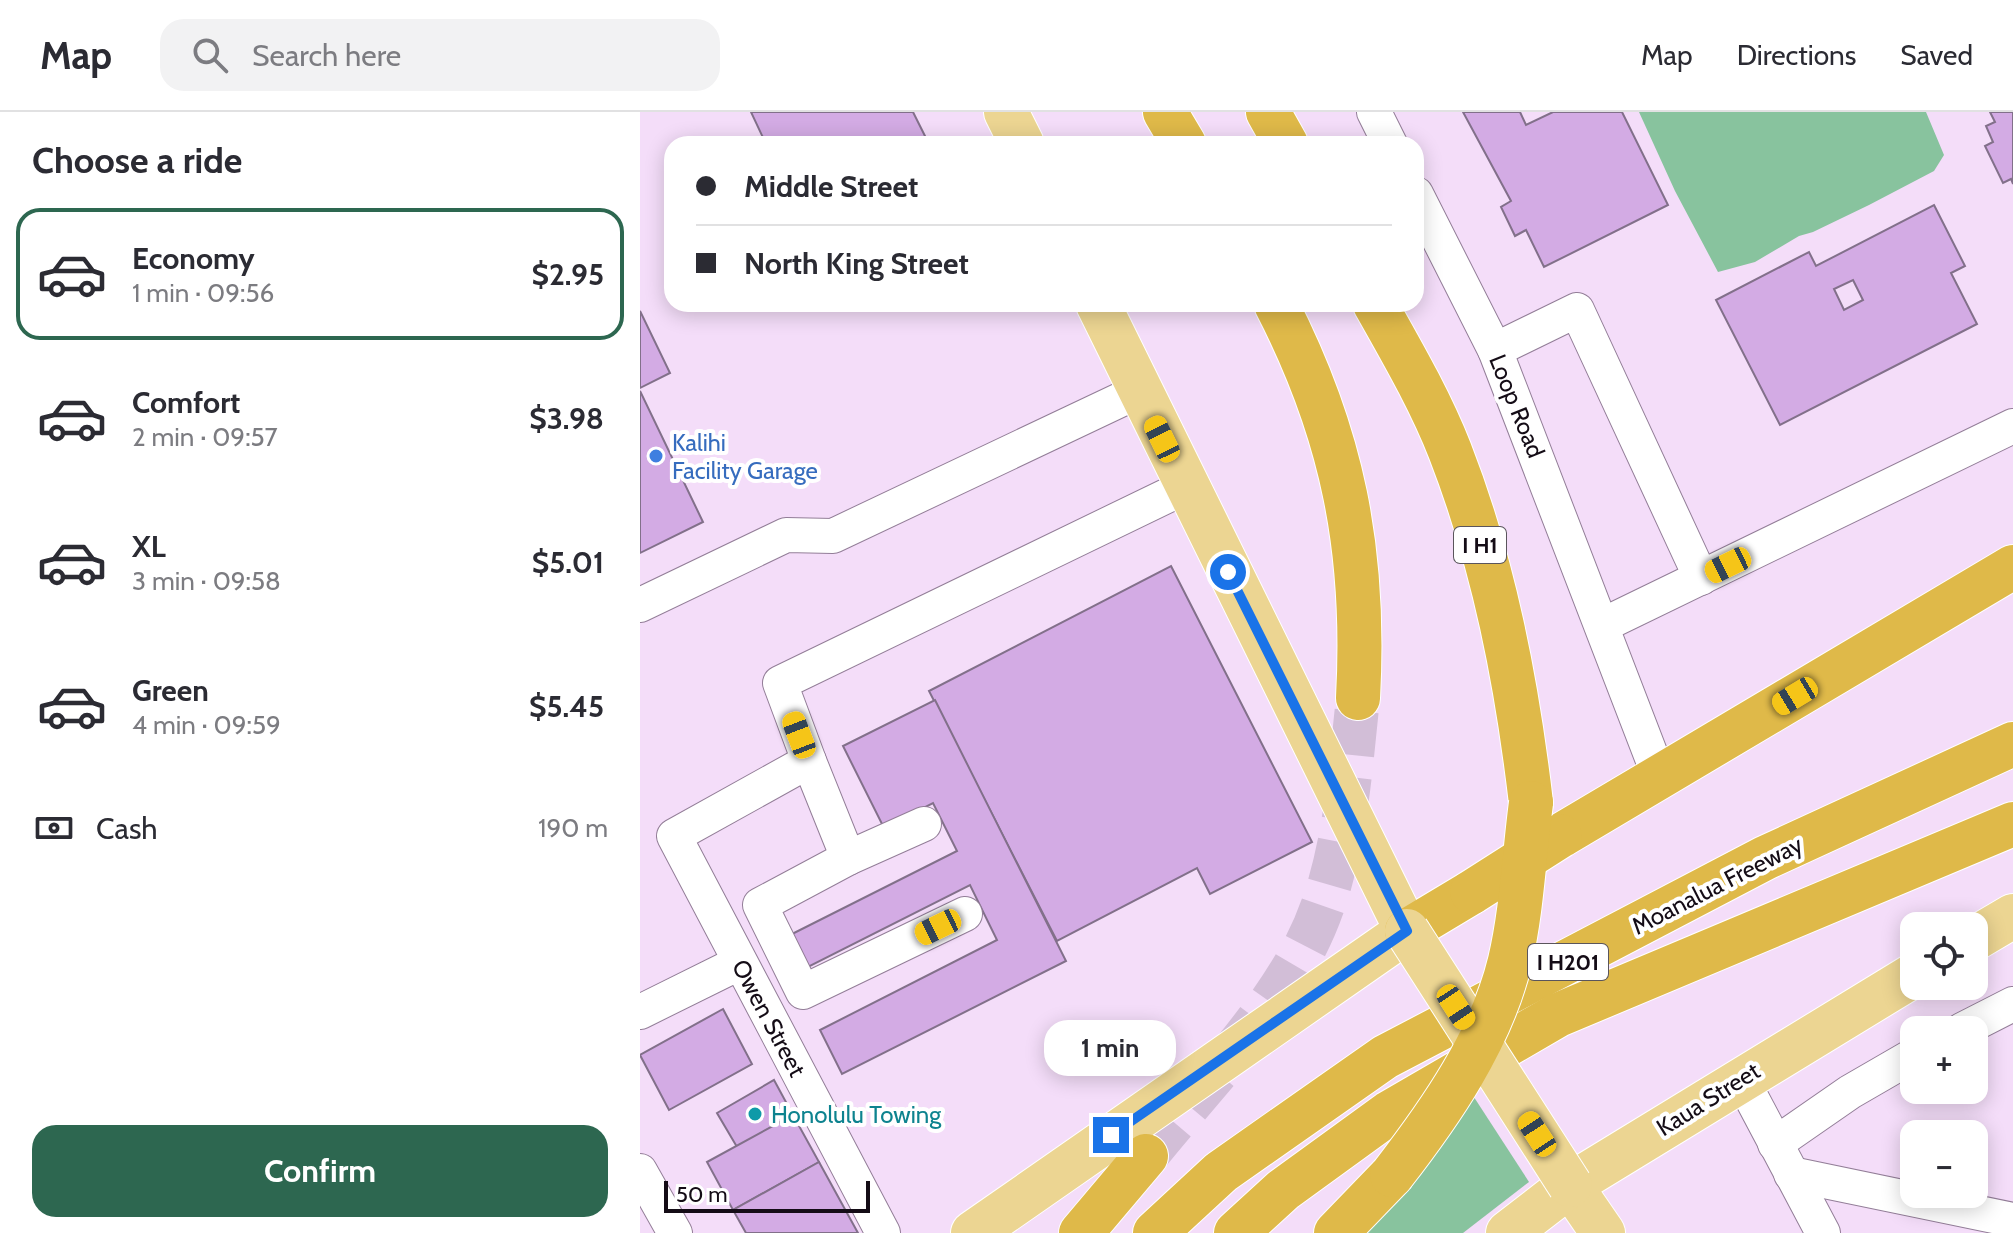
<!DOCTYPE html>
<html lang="en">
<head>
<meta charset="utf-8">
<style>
  body { margin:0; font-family:Cabin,sans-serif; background:#f2f2f3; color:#2b2b33; height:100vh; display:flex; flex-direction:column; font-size:30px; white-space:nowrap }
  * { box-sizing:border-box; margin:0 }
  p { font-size:26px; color:#7c7c81 }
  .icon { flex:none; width:44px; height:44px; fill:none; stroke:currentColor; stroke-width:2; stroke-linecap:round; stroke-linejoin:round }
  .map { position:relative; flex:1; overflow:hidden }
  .sheet { display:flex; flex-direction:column; background:#fff; width:640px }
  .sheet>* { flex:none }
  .guide { position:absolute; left:24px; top:24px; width:760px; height:176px; border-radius:24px; box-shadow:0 4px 20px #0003; display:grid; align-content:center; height:176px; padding:0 32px; background:#fff }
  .buttons { position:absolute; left:1260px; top:800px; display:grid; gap:16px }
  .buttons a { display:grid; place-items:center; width:88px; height:88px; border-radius:16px; background:#fff; box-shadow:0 4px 20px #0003; font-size:40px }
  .scale { position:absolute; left:24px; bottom:20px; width:206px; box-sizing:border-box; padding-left:8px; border:4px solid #140c16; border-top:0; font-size:22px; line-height:28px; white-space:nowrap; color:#140c16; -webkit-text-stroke:6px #fff; paint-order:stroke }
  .end { position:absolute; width:36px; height:36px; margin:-18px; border:10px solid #1a73e8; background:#fff; box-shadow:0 0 0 4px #fff }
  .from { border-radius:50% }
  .bubble { position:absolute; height:56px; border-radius:24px; background:#fff; box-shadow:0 4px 20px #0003; font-size:26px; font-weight:700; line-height:56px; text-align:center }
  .car { position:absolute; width:24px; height:48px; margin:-24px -12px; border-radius:10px; box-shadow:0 0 6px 2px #0007; background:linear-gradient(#f5c518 24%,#345 0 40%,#f5c518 0 76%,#345 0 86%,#f5c518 0) }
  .guide b { display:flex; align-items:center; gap:28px; height:76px; font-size:30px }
  .guide b+b { border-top:2px solid #e1e1e2 }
  .guide i { width:20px; height:20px; background:#2b2b33 }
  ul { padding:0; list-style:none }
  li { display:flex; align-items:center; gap:24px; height:132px; margin:0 16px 12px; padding:0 16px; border:4px solid transparent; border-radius:24px }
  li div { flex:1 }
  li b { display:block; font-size:30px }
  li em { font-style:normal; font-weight:700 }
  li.current { border-color:#2d6750 }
  li>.icon { width:72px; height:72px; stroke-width:1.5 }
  h2 { padding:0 32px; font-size:36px; line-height:96px }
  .pay { display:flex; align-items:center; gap:20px; height:88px; padding:0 32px; font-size:30px }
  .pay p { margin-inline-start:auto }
  .action { display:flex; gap:16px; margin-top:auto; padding:16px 32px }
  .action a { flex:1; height:92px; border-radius:24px; background:#2d6750; color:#fff; font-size:32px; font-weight:700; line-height:92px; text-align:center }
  header { display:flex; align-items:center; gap:48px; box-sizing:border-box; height:112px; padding:0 40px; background:#fff; border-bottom:2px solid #e1e1e2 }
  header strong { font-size:38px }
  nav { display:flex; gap:44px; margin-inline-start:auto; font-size:28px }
  .search { width:560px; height:72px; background:#f2f2f3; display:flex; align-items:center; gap:20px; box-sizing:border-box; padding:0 28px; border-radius:24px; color:#7c7c81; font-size:30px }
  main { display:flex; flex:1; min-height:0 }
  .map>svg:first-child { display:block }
  .green { fill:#88c39e }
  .building { fill:#d3abe4; stroke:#82708a; stroke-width:2; fill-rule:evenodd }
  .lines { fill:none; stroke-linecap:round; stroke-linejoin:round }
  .highway-tunnel { stroke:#d2bed7; stroke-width:44; stroke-dasharray:44 22; stroke-linecap:butt }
  .minor-casing { stroke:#937e98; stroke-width:36 }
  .major-casing { stroke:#fff; stroke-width:46 }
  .highway-casing { stroke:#fff; stroke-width:46 }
  .minor { stroke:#fff; stroke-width:34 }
  .major { stroke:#ecd592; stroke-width:44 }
  .highway { stroke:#dfb949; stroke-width:44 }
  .major-bridge-casing { stroke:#fff; stroke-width:46; stroke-linecap:butt }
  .highway-bridge-casing { stroke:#fff; stroke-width:46; stroke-linecap:butt }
  .major-bridge { stroke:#ecd592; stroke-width:44 }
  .highway-bridge { stroke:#dfb949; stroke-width:44 }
  .route { stroke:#1a73e8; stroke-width:10 }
  .shop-dot { fill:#3f7fe0; stroke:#fff; stroke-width:3 }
  .culture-dot { fill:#0f9aa8; stroke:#fff; stroke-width:3 }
  .labels { text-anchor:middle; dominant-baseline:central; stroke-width:8; stroke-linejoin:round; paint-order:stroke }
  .shield { fill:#fff; stroke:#5a555c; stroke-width:2 }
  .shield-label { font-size:22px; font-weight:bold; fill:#140c16 }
  .street-label { font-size:24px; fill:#140c16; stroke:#fff }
  .shop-label { font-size:24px; fill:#366cbe; stroke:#fff; text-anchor:start }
  .culture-label { font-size:24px; fill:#0d838f; stroke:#fff; text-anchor:start }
</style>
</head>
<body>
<header>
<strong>Map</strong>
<div class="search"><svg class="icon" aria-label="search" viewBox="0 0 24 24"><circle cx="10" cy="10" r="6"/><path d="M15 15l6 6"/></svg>Search here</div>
<nav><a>Map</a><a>Directions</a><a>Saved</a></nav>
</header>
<main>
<section class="sheet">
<h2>Choose a ride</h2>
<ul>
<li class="current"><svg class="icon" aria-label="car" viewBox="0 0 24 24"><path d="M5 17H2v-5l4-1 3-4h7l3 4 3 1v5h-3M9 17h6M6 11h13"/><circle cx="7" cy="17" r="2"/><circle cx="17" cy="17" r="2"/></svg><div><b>Economy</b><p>1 min · 09:56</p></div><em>$2.95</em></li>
<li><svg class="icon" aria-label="car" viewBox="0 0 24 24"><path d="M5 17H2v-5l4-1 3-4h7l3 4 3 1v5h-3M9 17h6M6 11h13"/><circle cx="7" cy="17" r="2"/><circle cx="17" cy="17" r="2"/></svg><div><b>Comfort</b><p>2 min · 09:57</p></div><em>$3.98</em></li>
<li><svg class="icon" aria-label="car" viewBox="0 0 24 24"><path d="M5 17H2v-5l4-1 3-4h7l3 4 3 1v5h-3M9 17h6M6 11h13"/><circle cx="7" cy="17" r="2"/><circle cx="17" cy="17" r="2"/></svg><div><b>XL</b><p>3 min · 09:58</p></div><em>$5.01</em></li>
<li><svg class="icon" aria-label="car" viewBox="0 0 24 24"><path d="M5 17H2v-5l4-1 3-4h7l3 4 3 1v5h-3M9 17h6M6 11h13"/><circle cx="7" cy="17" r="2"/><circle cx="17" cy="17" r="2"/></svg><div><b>Green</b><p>4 min · 09:59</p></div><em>$5.45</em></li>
</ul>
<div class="pay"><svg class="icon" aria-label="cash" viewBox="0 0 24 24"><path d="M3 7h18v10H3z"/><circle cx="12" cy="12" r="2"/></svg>Cash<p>190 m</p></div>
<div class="action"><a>Confirm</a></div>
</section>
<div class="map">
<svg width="1373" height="1121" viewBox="0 0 1373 1121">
  <rect width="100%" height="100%" fill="#f4ddf9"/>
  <g class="green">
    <polygon points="999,0 1286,0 1304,43 1294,59 1229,93 1173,120 1159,124 1115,150 1078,160 1035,79"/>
    <polygon points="830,979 889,1070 823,1121 723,1121"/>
  </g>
  <g class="building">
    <polygon points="111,0 273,0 289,32 126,32"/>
    <polygon points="823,0 880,0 886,13 913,0 982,0 1028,93 904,155 886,118 875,124 861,95 871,89"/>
    <polygon points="1350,0 1373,0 1373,72 1371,67 1363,71 1345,34 1353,30 1346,14 1355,10"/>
    <path d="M1294,93L1325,154L1311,161L1337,212L1140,313L1076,188L1169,140L1176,154ZM1213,168L1223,188L1204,198L1194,177Z"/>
    <polygon points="0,199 30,261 0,276"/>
    <polygon points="0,279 63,410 0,441"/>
    <polygon points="531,454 672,730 570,782 557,756 417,829 289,579"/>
    <polygon points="295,588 426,849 202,962 180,918 357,828 330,773 166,856 150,823 317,739 293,691 244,716 203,634"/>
    <polygon points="83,897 112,952 29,998 0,943"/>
    <polygon points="134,968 153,1003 97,1035 77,1001"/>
    <polygon points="153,1003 179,1050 93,1098 67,1050"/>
    <polygon points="179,1050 218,1121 106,1121 93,1098"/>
  </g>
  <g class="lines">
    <path class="highway-tunnel" d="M506,1044C560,977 625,911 665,835C704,760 709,669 718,586"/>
    <defs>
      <g id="minor">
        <polyline points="734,0 750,32"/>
        <polyline points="776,82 855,238 1019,664"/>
        <polyline points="855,238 937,198 1061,466"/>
        <polyline points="0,493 146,423 193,424 499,279"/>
        <polyline points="963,513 1373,314"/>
        <polyline points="169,649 140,571 545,375"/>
        <polyline points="208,746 284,712"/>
        <polyline points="0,900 99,851"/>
        <polyline points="1322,918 1373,892"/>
        <polyline points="1101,966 1183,1121"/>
        <polyline points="1135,1032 1210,980 1274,943"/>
        <polyline points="0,1059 35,1121"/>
        <polyline points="1151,1062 1373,1108"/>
        <polyline points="243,1121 34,724 169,649 208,746 120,793 163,880 325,802"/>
      </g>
      <g id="major">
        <polyline points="366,0 382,32"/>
        <polyline points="1334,827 1373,804"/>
        <polyline points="930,1073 963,1121"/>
        <polyline points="333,1121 767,819 458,192"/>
        <polyline points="868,1121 930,1073 1274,863"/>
      </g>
      <g id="highway">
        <polyline points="525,0 544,32"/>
        <polyline points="628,0 646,32"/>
        <path d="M636,192C703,322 726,440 718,586"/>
        <path d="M735,192C762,240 790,288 810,339C854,452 877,571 891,691"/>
        <polyline points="920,724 1373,455"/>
        <polyline points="767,819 832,780"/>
        <polyline points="441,1121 506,1044"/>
        <polyline points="515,1121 581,1060 745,945 1125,746 1373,632"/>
        <polyline points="596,1121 643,1078 749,1001 918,903 1373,712"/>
        <polyline points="696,1121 752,1063"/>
      </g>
    </defs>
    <use href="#minor" class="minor-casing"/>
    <use href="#major" class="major-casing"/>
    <use href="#highway" class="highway-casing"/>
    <use href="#minor" class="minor"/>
    <use href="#major" class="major"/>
    <use href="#highway" class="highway"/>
    <defs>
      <polyline id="major-bridge" points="767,819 930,1073"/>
      <g id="highway-bridge">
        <polyline points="832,780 920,724"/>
        <path d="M752,1063C801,1000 851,928 870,849C882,798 884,743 891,691"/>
      </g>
    </defs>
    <use href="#major-bridge" class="major-bridge-casing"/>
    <use href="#highway-bridge" class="highway-bridge-casing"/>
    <use href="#major-bridge" class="major-bridge"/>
    <use href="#highway-bridge" class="highway-bridge"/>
  </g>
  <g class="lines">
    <polyline class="route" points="471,1023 767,819 588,460"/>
  </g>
  <circle class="shop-dot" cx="16" cy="344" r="8"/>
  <circle class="culture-dot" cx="115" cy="1002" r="8"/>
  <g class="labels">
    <g class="shield">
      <rect x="814" y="415" width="52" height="36" rx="6"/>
      <rect x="888" y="832" width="80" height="36" rx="6"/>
    </g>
    <g class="shield-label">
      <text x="840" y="433">I H1</text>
      <text x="928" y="850">I H201</text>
    </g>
    <g class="street-label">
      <text transform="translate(877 294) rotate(68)">Loop Road</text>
      <text transform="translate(1077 773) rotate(-27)">Moanalua Freeway</text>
      <text transform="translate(129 906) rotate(62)">Owen Street</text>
      <text transform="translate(1068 987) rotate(-32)">Kaua Street</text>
    </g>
    <g class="shop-label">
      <text x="32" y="330">Kalihi<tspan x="32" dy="28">Facility Garage</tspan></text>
    </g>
    <g class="culture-label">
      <text x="131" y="1002">Honolulu Towing</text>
    </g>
  </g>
</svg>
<div class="buttons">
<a><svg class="icon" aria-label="locate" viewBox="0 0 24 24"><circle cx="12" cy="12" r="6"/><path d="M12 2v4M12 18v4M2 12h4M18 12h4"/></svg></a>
<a>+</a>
<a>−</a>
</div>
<div class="scale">50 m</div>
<i class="end from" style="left:588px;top:460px"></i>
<i class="end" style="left:471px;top:1023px"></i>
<div class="bubble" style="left:404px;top:908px;width:132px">1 min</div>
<i class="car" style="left:522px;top:327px;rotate:334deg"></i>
<i class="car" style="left:1088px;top:453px;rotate:244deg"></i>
<i class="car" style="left:1155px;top:584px;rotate:239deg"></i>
<i class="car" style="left:159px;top:623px;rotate:339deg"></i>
<i class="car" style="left:298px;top:815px;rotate:244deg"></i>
<i class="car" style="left:816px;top:895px;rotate:147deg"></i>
<i class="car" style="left:897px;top:1022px;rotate:327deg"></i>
<div class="guide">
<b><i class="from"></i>Middle Street</b>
<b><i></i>North King Street</b>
</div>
</div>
</main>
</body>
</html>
